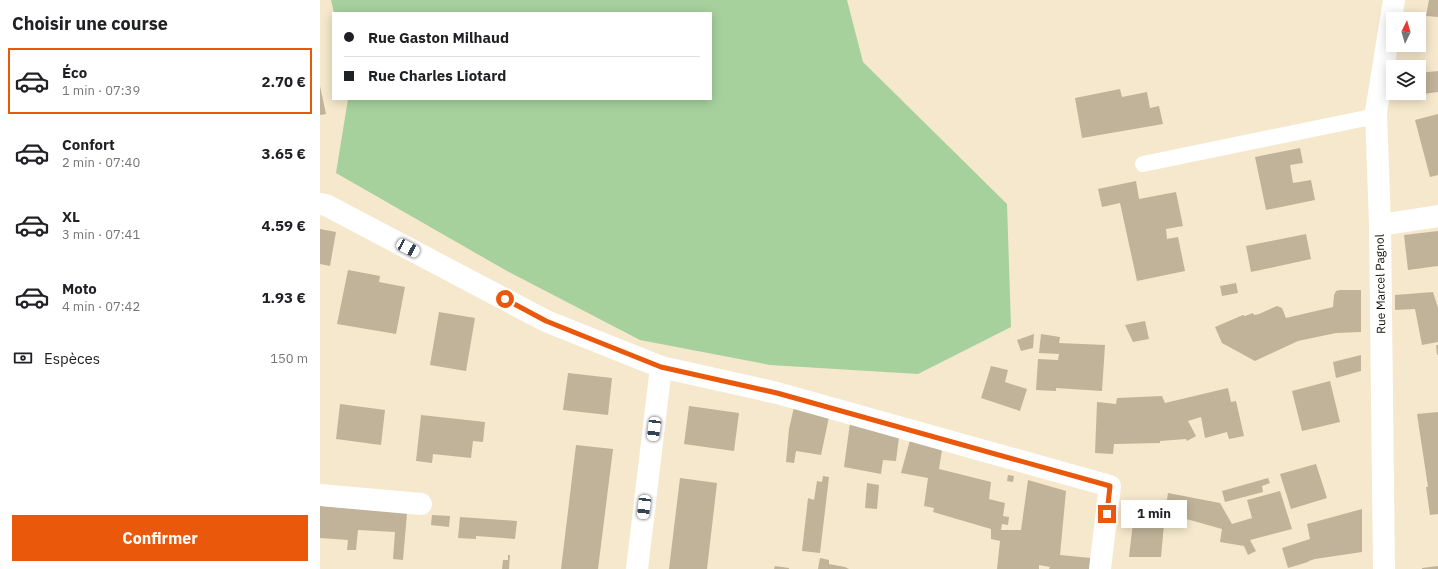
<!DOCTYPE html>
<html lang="fr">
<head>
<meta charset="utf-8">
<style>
  body { margin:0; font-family:"IBM Plex Sans",sans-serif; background:#f6f6f6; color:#202124; height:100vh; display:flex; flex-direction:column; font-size:15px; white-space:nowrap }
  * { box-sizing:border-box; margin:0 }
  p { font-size:13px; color:#757577 }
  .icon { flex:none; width:22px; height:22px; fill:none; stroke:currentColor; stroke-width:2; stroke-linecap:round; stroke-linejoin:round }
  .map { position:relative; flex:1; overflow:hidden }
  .drawer { display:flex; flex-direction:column; background:#fff; width:320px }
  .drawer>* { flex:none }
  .banner { position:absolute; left:12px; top:12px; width:380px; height:88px; border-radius:0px; box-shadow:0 2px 10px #0003; display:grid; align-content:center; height:88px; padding:0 12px; background:#fff }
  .needle { width:26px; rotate:5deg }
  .buttons { position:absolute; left:1066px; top:12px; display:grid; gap:8px }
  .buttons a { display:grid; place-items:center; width:40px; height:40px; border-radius:0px; background:#fff; box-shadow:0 2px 10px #0003; font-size:20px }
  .end { position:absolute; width:18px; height:18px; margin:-9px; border:5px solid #ea580c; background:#fff; box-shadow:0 0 0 2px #fff }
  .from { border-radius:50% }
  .bubble { position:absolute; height:28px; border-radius:0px; background:#fff; box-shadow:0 2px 10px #0003; font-size:13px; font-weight:700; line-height:28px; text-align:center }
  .car { position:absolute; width:12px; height:24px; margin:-12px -6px; border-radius:5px; box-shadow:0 0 3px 1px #0007; background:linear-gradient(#fff 24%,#345 0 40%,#fff 0 76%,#345 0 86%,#fff 0) }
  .banner b { display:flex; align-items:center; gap:14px; height:38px; font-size:15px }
  .banner b+b { border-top:1px solid #e0e0e0 }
  .banner i { width:10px; height:10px; background:#202124 }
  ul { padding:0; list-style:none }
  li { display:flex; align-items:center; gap:12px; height:66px; margin:0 8px 6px; padding:0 4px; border:2px solid transparent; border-radius:0px }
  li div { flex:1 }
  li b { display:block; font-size:15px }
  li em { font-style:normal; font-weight:700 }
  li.current { border-color:#ea580c }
  li>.icon { width:36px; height:36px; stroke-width:1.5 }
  h2 { padding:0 12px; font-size:18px; line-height:48px }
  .pay { display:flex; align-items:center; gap:10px; height:44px; padding:0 12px; font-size:15px }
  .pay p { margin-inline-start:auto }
  .action { display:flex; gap:8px; margin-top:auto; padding:8px 12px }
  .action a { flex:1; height:46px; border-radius:0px; background:#ea580c; color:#fff; font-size:16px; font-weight:700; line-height:46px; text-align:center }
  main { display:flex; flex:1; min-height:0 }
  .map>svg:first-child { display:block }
  .green { fill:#a6d19d }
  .building { fill:#c0b399 }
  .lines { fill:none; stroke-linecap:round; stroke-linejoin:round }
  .service { stroke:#fff; stroke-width:16 }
  .minor { stroke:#fff; stroke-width:22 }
  .route { stroke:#ea580c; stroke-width:5 }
  .labels { text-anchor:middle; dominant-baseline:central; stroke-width:3; stroke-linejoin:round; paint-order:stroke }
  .street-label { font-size:12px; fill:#140f06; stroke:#fff }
</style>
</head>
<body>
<main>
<section class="drawer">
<h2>Choisir une course</h2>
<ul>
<li class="current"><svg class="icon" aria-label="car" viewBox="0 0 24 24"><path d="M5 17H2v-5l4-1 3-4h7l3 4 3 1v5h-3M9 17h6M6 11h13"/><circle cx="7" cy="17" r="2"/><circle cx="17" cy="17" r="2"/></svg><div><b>Éco</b><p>1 min · 07:39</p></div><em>2.70 €</em></li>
<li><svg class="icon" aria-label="car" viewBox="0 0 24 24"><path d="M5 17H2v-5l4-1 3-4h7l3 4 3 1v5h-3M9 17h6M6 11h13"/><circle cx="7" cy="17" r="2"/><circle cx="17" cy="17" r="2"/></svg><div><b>Confort</b><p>2 min · 07:40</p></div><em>3.65 €</em></li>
<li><svg class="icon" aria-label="car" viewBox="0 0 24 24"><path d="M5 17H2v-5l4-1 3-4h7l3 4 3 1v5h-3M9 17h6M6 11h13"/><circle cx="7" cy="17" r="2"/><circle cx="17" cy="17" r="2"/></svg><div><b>XL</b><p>3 min · 07:41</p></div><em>4.59 €</em></li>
<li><svg class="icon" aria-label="car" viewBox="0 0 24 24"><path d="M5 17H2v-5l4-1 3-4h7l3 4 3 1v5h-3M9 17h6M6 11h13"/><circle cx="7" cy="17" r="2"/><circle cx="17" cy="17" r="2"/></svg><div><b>Moto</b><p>4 min · 07:42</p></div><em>1.93 €</em></li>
</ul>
<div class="pay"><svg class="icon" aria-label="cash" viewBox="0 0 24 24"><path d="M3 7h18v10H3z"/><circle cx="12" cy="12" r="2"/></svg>Espèces<p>150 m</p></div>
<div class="action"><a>Confirmer</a></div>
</section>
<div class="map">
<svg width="1118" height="569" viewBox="0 0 1118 569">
  <rect width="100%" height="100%" fill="#f5e8cc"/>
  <polygon class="green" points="11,0 527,0 543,62 687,204 691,327 598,374 450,365 320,340 187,271 16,173 28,99 391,99 391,13 14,13"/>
  <g class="building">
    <polygon points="1109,0 1118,0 1118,17 1106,16"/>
    <polygon points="1118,71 1118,92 1095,95 1094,93 1099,93 1099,73"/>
    <polygon points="0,86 6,114 0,115"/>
    <polygon points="800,89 802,97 827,92 830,108 839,106 843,124 762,138 755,98"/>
    <polygon points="1118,114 1118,175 1110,177 1095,120"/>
    <polygon points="980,148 983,163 970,165 973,183 991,180 995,200 946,210 935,157"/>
    <polygon points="816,181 819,199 856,192 863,226 846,229 847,239 858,237 865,271 817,281 800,203 782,207 778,189"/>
    <polygon points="0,229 16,232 10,266 0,264"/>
    <polygon points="1118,231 1118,266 1088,270 1084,235"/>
    <polygon points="986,234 991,259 931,272 926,246"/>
    <polygon points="28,270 60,276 59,282 85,287 76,334 17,324"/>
    <polygon points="916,283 918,293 902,296 900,286"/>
    <polygon points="1020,290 1041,290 1041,332 1016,333 978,341 935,361 902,343 895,327 923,315 925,316 933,313 934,315 939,314 957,306 962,308 966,318 1013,307 1014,295 1016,291"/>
    <polygon points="1113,292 1118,308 1118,342 1102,345 1095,309 1075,310 1075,295"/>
    <polygon points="119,312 155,318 146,371 110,365"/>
    <polygon points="825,321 829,339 813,342 805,325"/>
    <polygon points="714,334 713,348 701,351 697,340"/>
    <polygon points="721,334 740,337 739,343 785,345 782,391 736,388 736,391 716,390 718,359 738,360 739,354 719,353"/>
    <polygon points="1116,345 1118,345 1118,355 1117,355"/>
    <polygon points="1041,355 1041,371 1016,378 1013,362"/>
    <polygon points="671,366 688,370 685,382 707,389 700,411 661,398"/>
    <polygon points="248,373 292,378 288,415 243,410"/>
    <polygon points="1010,381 1020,422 982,431 972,391"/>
    <polygon points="908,388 911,402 916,401 924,436 909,439 907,432 885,438 881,417 868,421 876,436 867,441 866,439 840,441 840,443 794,444 793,454 775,453 777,402 796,404 797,398 842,396 845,403"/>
    <polygon points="20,404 65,410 61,445 16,439"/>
    <polygon points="369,406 419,413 414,451 364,444"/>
    <polygon points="474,407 509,417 501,455 476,451 474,463 466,462 469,429"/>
    <polygon points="1118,412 1118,514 1110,515 1106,487 1108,487 1097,414"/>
    <polygon points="101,415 165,422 163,442 153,441 151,458 113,454 112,463 96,461"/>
    <polygon points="530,423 579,437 576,461 563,460 561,474 524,467"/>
    <polygon points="590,440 622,450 619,469 671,482 669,499 685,503 683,516 689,517 688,525 682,524 681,530 701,530 708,480 746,491 740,555 771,558 770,569 729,569 730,567 719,565 719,569 677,569 680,541 671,539 671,529 613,512 614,508 604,506 608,478 581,473"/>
    <polygon points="256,445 293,449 278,569 241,569"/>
    <polygon points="996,464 1007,498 971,509 960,474"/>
    <polygon points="688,475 694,476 693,482 687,481"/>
    <polygon points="503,476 509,477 500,553 482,551 488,498 494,500 497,481 502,482"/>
    <polygon points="360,478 397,483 387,569 349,569"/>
    <polygon points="948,478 950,483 942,486 943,492 905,502 902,491"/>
    <polygon points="547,483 559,485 557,509 545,508"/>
    <polygon points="960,491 972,529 930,540 936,551 928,555 924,546 900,542 902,529 845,513 848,493 900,503 912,524 932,518 927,500"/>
    <polygon points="815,505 845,513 841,557 809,557"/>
    <polygon points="0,506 87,513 83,560 73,559 75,532 38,530 36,550 27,550 28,540 0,538"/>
    <polygon points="1042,509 1042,552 995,559 989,561 988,562 968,568 962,548 990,539 987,524"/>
    <polygon points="112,515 130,516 129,527 111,525"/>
    <polygon points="140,517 197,521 195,539 156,536 156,539 138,538"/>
    <polygon points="188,555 190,555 189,569 182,569 183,560 188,560"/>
    <polygon points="500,558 509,560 509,564 525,567 529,569 498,569"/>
    <polygon points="455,566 469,568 469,569 454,569"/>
    <polygon points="1118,566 1118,569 1102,569 1102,568"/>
  </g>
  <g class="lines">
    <polyline class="service" points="823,164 1056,116"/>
    <g class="minor">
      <polyline points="0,204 6,205 226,321 341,367 457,393 790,486 780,569"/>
      <polyline points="1060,225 1118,216"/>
      <polyline points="0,495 101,504"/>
      <polyline points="317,569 341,367"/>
      <polyline points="1064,569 1060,225 1056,112 1074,0"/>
    </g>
  </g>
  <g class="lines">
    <polyline class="route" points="185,299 226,321 341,367 457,393 790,486 787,514"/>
  </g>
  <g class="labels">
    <g class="street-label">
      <text transform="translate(1060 284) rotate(-91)">Rue Marcel Pagnol</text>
    </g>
  </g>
</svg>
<div class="buttons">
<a><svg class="needle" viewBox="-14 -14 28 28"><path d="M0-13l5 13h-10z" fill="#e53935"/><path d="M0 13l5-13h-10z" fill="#757577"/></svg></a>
<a><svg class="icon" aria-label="layers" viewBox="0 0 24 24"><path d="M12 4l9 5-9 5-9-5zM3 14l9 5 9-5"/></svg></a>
</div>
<i class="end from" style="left:185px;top:299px"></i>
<i class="end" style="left:787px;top:514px"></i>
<div class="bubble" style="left:801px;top:500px;width:66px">1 min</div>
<i class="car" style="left:88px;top:248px;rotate:118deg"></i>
<i class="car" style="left:334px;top:429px;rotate:187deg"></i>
<i class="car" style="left:324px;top:507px;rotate:187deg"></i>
<div class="banner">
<b><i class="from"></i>Rue Gaston Milhaud</b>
<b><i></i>Rue Charles Liotard</b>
</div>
</div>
</main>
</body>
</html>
